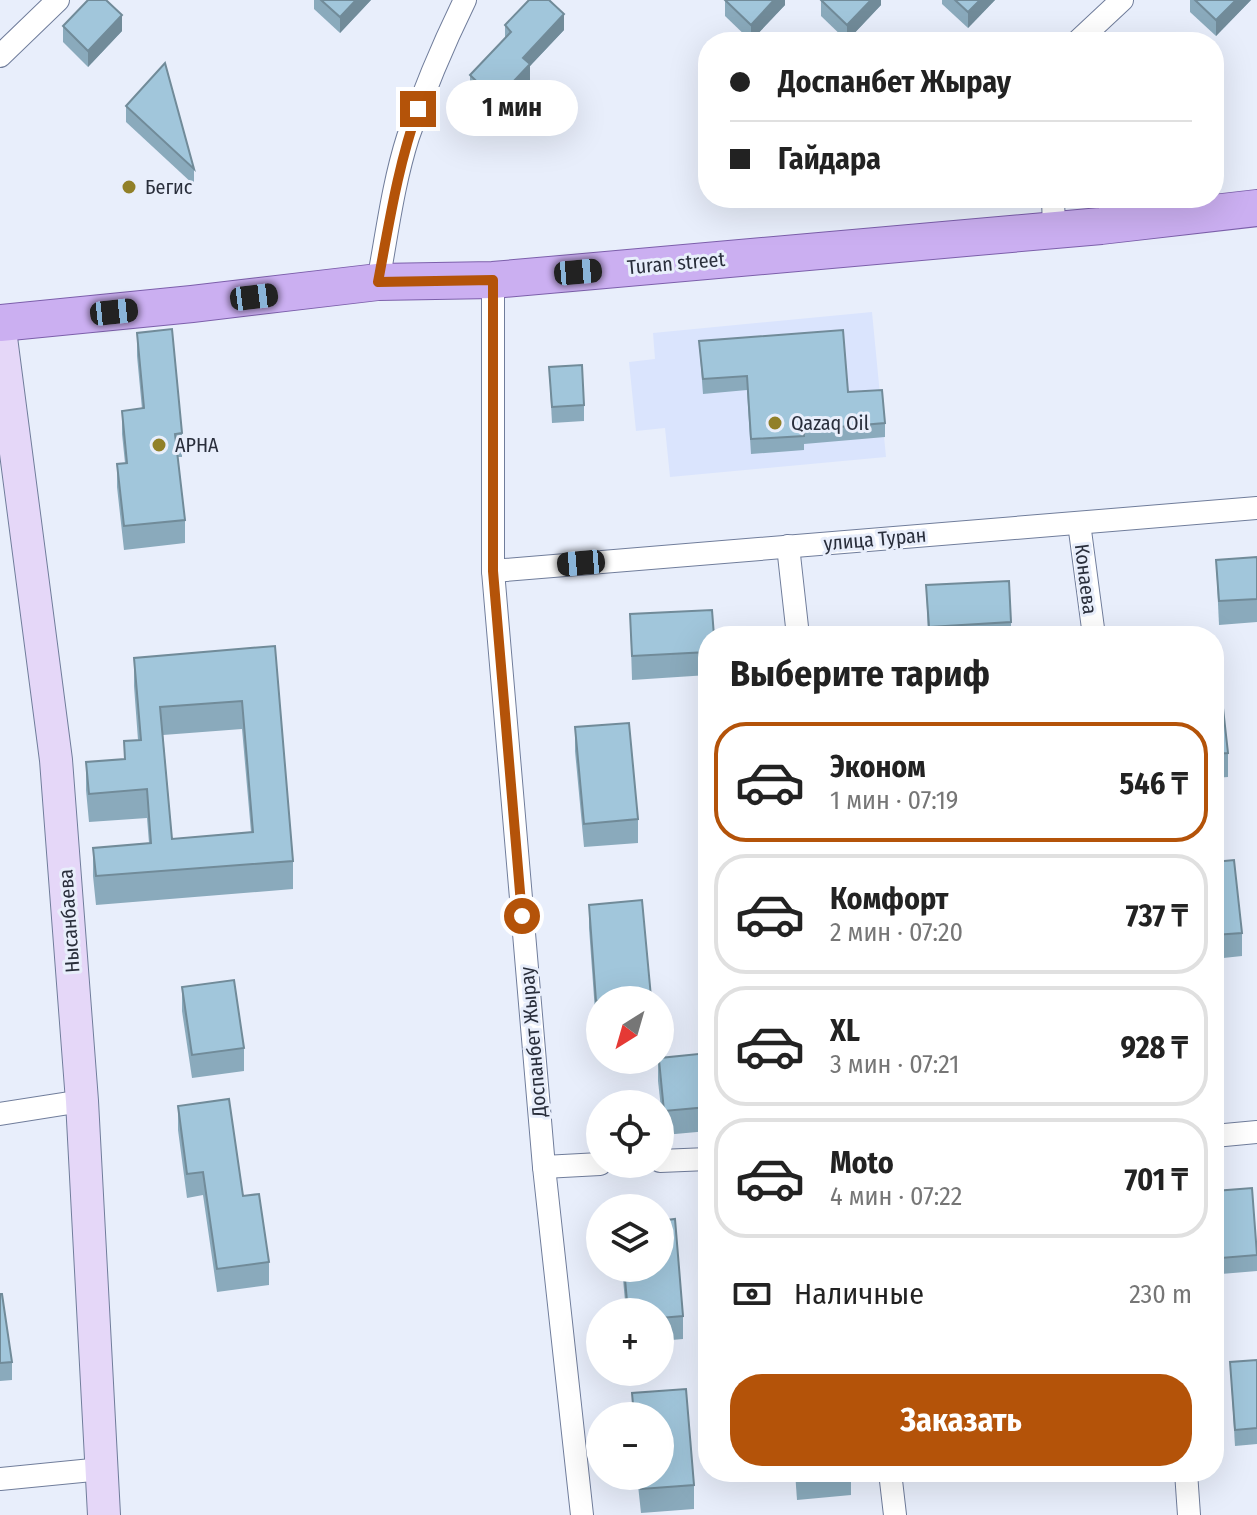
<!DOCTYPE html>
<html lang="ru">
<head>
<meta charset="utf-8">
<style>
  body { margin:0; font-family:"Fira Sans Condensed",sans-serif; background:#f2f2f2; color:#222; height:100vh; display:flex; flex-direction:column; font-size:30px; white-space:nowrap }
  * { box-sizing:border-box; margin:0 }
  p { font-size:26px; color:#767676 }
  .icon { flex:none; width:44px; height:44px; fill:none; stroke:currentColor; stroke-width:2; stroke-linecap:round; stroke-linejoin:round }
  .map { position:relative; flex:1; overflow:hidden }
  .side { position:absolute; left:698px; top:626px; width:526px; height:856px; display:flex; flex-direction:column; background:#fff; border-radius:32px; box-shadow:0 8px 32px #0002 }
  .side>* { flex:none }
  .hud { position:absolute; left:698px; top:32px; width:526px; height:176px; border-radius:32px; box-shadow:0 8px 32px #0002; display:grid; align-content:center; height:176px; padding:0 32px; background:#fff }
  .needle { width:52px; rotate:217deg }
  .tools { position:absolute; left:586px; top:986px; display:grid; gap:16px }
  .tools a { display:grid; place-items:center; width:88px; height:88px; border-radius:50%; background:#fff; box-shadow:0 8px 32px #0002; font-size:40px }
  .end { position:absolute; width:36px; height:36px; margin:-18px; border:10px solid #b45309; background:#fff; box-shadow:0 0 0 4px #fff }
  .from { border-radius:50% }
  .bubble { position:absolute; height:56px; border-radius:28px; background:#fff; box-shadow:0 8px 32px #0002; font-size:26px; font-weight:700; line-height:56px; text-align:center }
  .car { position:absolute; width:24px; height:48px; margin:-24px -12px; border-radius:10px; box-shadow:0 0 6px 2px #0007; background:linear-gradient(#222 24%,#8ab4d8 0 40%,#222 0 76%,#8ab4d8 0 86%,#222 0) }
  .hud b { display:flex; align-items:center; gap:28px; height:76px; font-size:30px }
  .hud b+b { border-top:2px solid #e0e0e0 }
  .hud i { width:20px; height:20px; background:#222 }
  ul { padding:0; list-style:none }
  li { display:flex; align-items:center; gap:24px; height:120px; margin:0 16px 12px; padding:0 16px; border:4px solid #e0e0e0; border-radius:32px }
  li div { flex:1 }
  li b { display:block; font-size:30px }
  li em { font-style:normal; font-weight:700 }
  li.active { border-color:#b45309 }
  li>.icon { width:72px; height:72px; stroke-width:1.5 }
  h2 { padding:0 32px; font-size:36px; line-height:96px }
  .pay { display:flex; align-items:center; gap:20px; height:88px; padding:0 32px; font-size:30px }
  .pay p { margin-inline-start:auto }
  .cta { display:flex; gap:16px; margin-top:auto; padding:16px 32px }
  .cta a { flex:1; height:92px; border-radius:32px; background:#b45309; color:#fff; font-size:32px; font-weight:700; line-height:92px; text-align:center }
  .map>svg:first-child { display:block }
  .built { fill:#dae4fd }
  .lines { fill:none; stroke-linecap:round; stroke-linejoin:round }
  .street-casing { stroke:#707d9b; stroke-width:24 }
  .secondary-casing { stroke:#707d9b; stroke-width:34 }
  .primary-casing { stroke:#7c5fab; stroke-width:38 }
  .street { stroke:#fff; stroke-width:22 }
  .secondary { stroke:#e5d7f8; stroke-width:32 }
  .primary { stroke:#cbaff1; stroke-width:36 }
  .wall { fill:#8aaabc; fill-rule:evenodd }
  .shaded-wall { fill:#718b99 }
  .building { fill:#a1c6db; stroke:#718b99; stroke-width:2; fill-rule:evenodd }
  .route { stroke:#b45309; stroke-width:10 }
  .poi-dot { fill:#918028; stroke:#e8eefb; stroke-width:3 }
  .labels { text-anchor:middle; dominant-baseline:central; stroke-width:6; stroke-linejoin:round; paint-order:stroke }
  .poi-label { font-size:20px; fill:#292e3b; stroke:#e8eefb; text-anchor:start }
  .street-label { font-size:20px; fill:#292e3b; stroke:#e8eefb }
</style>
</head>
<body>
<div class="map">
<svg width="1257" height="1515" viewBox="0 0 1257 1515">
  <rect width="100%" height="100%" fill="#e8eefb"/>
  <polygon class="built" points="872,312 886,457 670,477 665,428 636,431 629,362 655,359 653,333"/>
  <g class="lines">
    <defs>
      <g id="street">
        <polyline points="1077,42 1122,0"/>
        <polyline points="0,56 58,0"/>
        <polyline points="1053,198 1054,230"/>
        <polyline points="493,280 493,571 544,1167 582,1515"/>
        <path d="M378,282C387,234 393,184 408,137C424,90 443,45 465,0"/>
        <polyline points="1079,523 1094,636"/>
        <polyline points="788,546 798,636"/>
        <polyline points="493,571 1257,508"/>
        <polyline points="0,1114 82,1101"/>
        <polyline points="1214,1136 1257,1132"/>
        <polyline points="660,1161 708,1159"/>
        <polyline points="544,1167 600,1164"/>
        <polyline points="890,1472 895,1515"/>
        <polyline points="1186,1472 1189,1515"/>
        <polyline points="0,1479 102,1469"/>
      </g>
      <polyline id="secondary" points="0,330 56,760 82,1101 104,1515"/>
      <polyline id="primary" points="0,323 192,304 378,282 493,280 1101,226 1257,208"/>
    </defs>
    <use href="#street" class="street-casing"/>
    <use href="#secondary" class="secondary-casing"/>
    <use href="#primary" class="primary-casing"/>
    <use href="#street" class="street"/>
    <use href="#secondary" class="secondary"/>
    <use href="#primary" class="primary"/>
  </g>
  <g class="wall">
    <polygon points="314,0 371,0 340,33 314,9"/>
    <polygon points="725,0 785,0 785,5 751,41 725,16"/>
    <polygon points="821,0 881,0 881,5 847,41 821,16"/>
    <polygon points="942,0 995,0 968,28 942,4"/>
    <polygon points="1190,0 1251,0 1216,36 1190,12"/>
    <polygon points="505,25 564,30 530,66 530,80 496,116 470,91 470,75 505,39"/>
    <polygon points="63,26 122,31 88,67 63,42"/>
    <polygon points="126,106 194,169 194,185 126,122"/>
    <polygon points="137,333 182,433 182,457 178,457 185,520 185,543 124,550 117,487 117,464 125,463 122,434 122,411 142,409 137,356"/>
    <polygon points="699,341 848,392 885,423 885,437 804,444 804,450 751,454 747,390 703,394"/>
    <polygon points="549,367 584,405 584,421 552,423"/>
    <polygon points="1257,557 1257,622 1219,625 1216,560"/>
    <polygon points="926,585 1011,622 1011,636 928,636"/>
    <polygon points="630,614 708,636 708,675 632,680"/>
    <path d="M275,646L293,861V889L96,905L93,876V848L149,843L147,818L89,822L86,790V762L124,759V741L138,740L134,686V658ZM242,729L251,832L172,839L163,735Z"/>
    <polygon points="1214,681 1228,753 1228,777 1214,778"/>
    <polygon points="575,727 638,819 638,843 584,847 575,751"/>
    <polygon points="1214,862 1242,933 1242,956 1214,959"/>
    <polygon points="642,900 651,1000 600,1000 600,1024 596,1025 589,928 589,905"/>
    <polygon points="182,987 244,1048 244,1071 192,1078 182,1011"/>
    <polygon points="708,1053 708,1131 664,1135 658,1081 658,1060"/>
    <polygon points="178,1106 243,1196 269,1262 269,1285 217,1292 203,1195 187,1198 178,1130"/>
    <polygon points="1215,1191 1257,1255 1257,1271 1221,1274"/>
    <polygon points="622,1268 660,1268 683,1316 683,1339 660,1341 660,1312 626,1312"/>
    <polygon points="0,1294 12,1362 12,1380 0,1381"/>
    <polygon points="1257,1360 1257,1444 1235,1446 1230,1362"/>
    <polygon points="686,1389 694,1485 694,1509 641,1513 637,1476 660,1476 660,1416 632,1416 632,1393"/>
    <polygon points="795,1472 851,1472 851,1495 797,1500"/>
    <polygon points="940,1472 967,1472 940,1474"/>
  </g>
  <g class="shaded-wall">
    <polygon points="356,0 371,0 340,33 340,17"/>
    <polygon points="774,0 785,0 785,5 751,41 751,25"/>
    <polygon points="871,0 881,0 881,5 847,41 847,25"/>
    <polygon points="980,0 995,0 968,28 968,12"/>
    <polygon points="1236,0 1251,0 1216,36 1216,20"/>
    <polygon points="564,14 564,30 530,66 530,80 496,116 496,100 523,58"/>
    <polygon points="122,15 122,31 88,67 88,51"/>
  </g>
  <g class="building">
    <polygon points="88,0 106,0 122,15 88,51 63,26"/>
    <polygon points="321,0 356,0 340,17"/>
    <polygon points="529,0 549,0 564,14 523,58 530,64 496,100 470,75 511,32 505,25"/>
    <polygon points="725,0 774,0 751,25"/>
    <polygon points="821,0 871,0 847,25"/>
    <polygon points="955,0 980,0 968,12"/>
    <polygon points="1195,0 1236,0 1216,20"/>
    <polygon points="165,63 194,169 126,106"/>
    <polygon points="172,329 182,433 175,434 185,520 124,526 117,464 127,463 122,411 144,408 137,333"/>
    <polygon points="843,330 848,392 882,390 885,423 804,430 804,436 751,439 747,376 703,379 699,341"/>
    <polygon points="582,365 584,405 552,407 549,367"/>
    <polygon points="1257,557 1257,599 1219,601 1216,560"/>
    <polygon points="1009,581 1011,622 929,627 926,585"/>
    <polygon points="712,610 714,636 708,636 708,652 632,656 630,614"/>
    <path d="M275,646L293,861L96,876L93,848L151,843L147,789L89,794L86,762L125,759L124,741L141,740L134,658ZM242,701L253,832L172,839L160,707Z"/>
    <polygon points="1214,681 1220,681 1228,753 1214,754"/>
    <polygon points="629,723 638,819 584,824 575,727"/>
    <polygon points="1234,860 1242,933 1214,935 1214,862"/>
    <polygon points="642,900 651,997 596,1001 589,905"/>
    <polygon points="234,980 244,1048 192,1055 182,987"/>
    <polygon points="708,1053 708,1107 664,1111 659,1060 660,1060 660,1058"/>
    <polygon points="229,1099 243,1196 259,1194 269,1262 217,1269 203,1172 187,1174 178,1106"/>
    <polygon points="1252,1188 1257,1255 1221,1258 1215,1191"/>
    <polygon points="675,1219 683,1316 660,1318 660,1312 628,1312 624,1268 660,1268 660,1221"/>
    <polygon points="0,1294 2,1294 12,1362 0,1363"/>
    <polygon points="1257,1360 1257,1428 1235,1430 1230,1362"/>
    <polygon points="686,1389 694,1485 641,1489 639,1476 660,1476 660,1416 634,1416 632,1393"/>
    <polygon points="797,1472 846,1472 797,1476"/>
  </g>
  <g class="lines">
    <path class="route" d="M418,109C398,165 389,224 378,282L493,280V571L522,916"/>
  </g>
  <g class="poi-dot">
    <circle cx="129" cy="187" r="8"/>
    <circle cx="775" cy="423" r="8"/>
    <circle cx="159" cy="445" r="8"/>
  </g>
  <g class="labels">
    <g class="poi-label">
      <text x="145" y="187">Бегис</text>
      <text x="791" y="423">Qazaq Oil</text>
      <text x="175" y="445">АРНА</text>
    </g>
    <g class="street-label">
      <text transform="translate(676 263) rotate(-5)">Turan street</text>
      <text transform="translate(875 539) rotate(-5)">улица Туран</text>
      <text transform="translate(1086 579) rotate(83)">Конаева</text>
      <text transform="translate(69 921) rotate(-94)">Нысанбаева</text>
      <text transform="translate(533 1042) rotate(-95)">Доспанбет Жырау</text>
    </g>
  </g>
</svg>
<div class="tools">
<a><svg class="needle" viewBox="-14 -14 28 28"><path d="M0-13l5 13h-10z" fill="#e53935"/><path d="M0 13l5-13h-10z" fill="#767676"/></svg></a>
<a><svg class="icon" aria-label="locate" viewBox="0 0 24 24"><circle cx="12" cy="12" r="6"/><path d="M12 2v4M12 18v4M2 12h4M18 12h4"/></svg></a>
<a><svg class="icon" aria-label="layers" viewBox="0 0 24 24"><path d="M12 4l9 5-9 5-9-5zM3 14l9 5 9-5"/></svg></a>
<a>+</a>
<a>−</a>
</div>
<i class="end from" style="left:522px;top:916px"></i>
<i class="end" style="left:418px;top:109px"></i>
<div class="bubble" style="left:446px;top:80px;width:132px">1 мин</div>
<i class="car" style="left:578px;top:272px;rotate:85deg"></i>
<i class="car" style="left:254px;top:297px;rotate:83deg"></i>
<i class="car" style="left:114px;top:312px;rotate:84deg"></i>
<i class="car" style="left:581px;top:563px;rotate:265deg"></i>
<div class="hud">
<b><i class="from"></i>Доспанбет Жырау</b>
<b><i></i>Гайдара</b>
</div>
<section class="side">
<h2>Выберите тариф</h2>
<ul>
<li class="active"><svg class="icon" aria-label="car" viewBox="0 0 24 24"><path d="M5 17H2v-5l4-1 3-4h7l3 4 3 1v5h-3M9 17h6M6 11h13"/><circle cx="7" cy="17" r="2"/><circle cx="17" cy="17" r="2"/></svg><div><b>Эконом</b><p>1 мин · 07:19</p></div><em>546 ₸</em></li>
<li><svg class="icon" aria-label="car" viewBox="0 0 24 24"><path d="M5 17H2v-5l4-1 3-4h7l3 4 3 1v5h-3M9 17h6M6 11h13"/><circle cx="7" cy="17" r="2"/><circle cx="17" cy="17" r="2"/></svg><div><b>Комфорт</b><p>2 мин · 07:20</p></div><em>737 ₸</em></li>
<li><svg class="icon" aria-label="car" viewBox="0 0 24 24"><path d="M5 17H2v-5l4-1 3-4h7l3 4 3 1v5h-3M9 17h6M6 11h13"/><circle cx="7" cy="17" r="2"/><circle cx="17" cy="17" r="2"/></svg><div><b>XL</b><p>3 мин · 07:21</p></div><em>928 ₸</em></li>
<li><svg class="icon" aria-label="car" viewBox="0 0 24 24"><path d="M5 17H2v-5l4-1 3-4h7l3 4 3 1v5h-3M9 17h6M6 11h13"/><circle cx="7" cy="17" r="2"/><circle cx="17" cy="17" r="2"/></svg><div><b>Moto</b><p>4 мин · 07:22</p></div><em>701 ₸</em></li>
</ul>
<div class="pay"><svg class="icon" aria-label="cash" viewBox="0 0 24 24"><path d="M3 7h18v10H3z"/><circle cx="12" cy="12" r="2"/></svg>Наличные<p>230 m</p></div>
<div class="cta"><a>Заказать</a></div>
</section>
</div>
</body>
</html>
